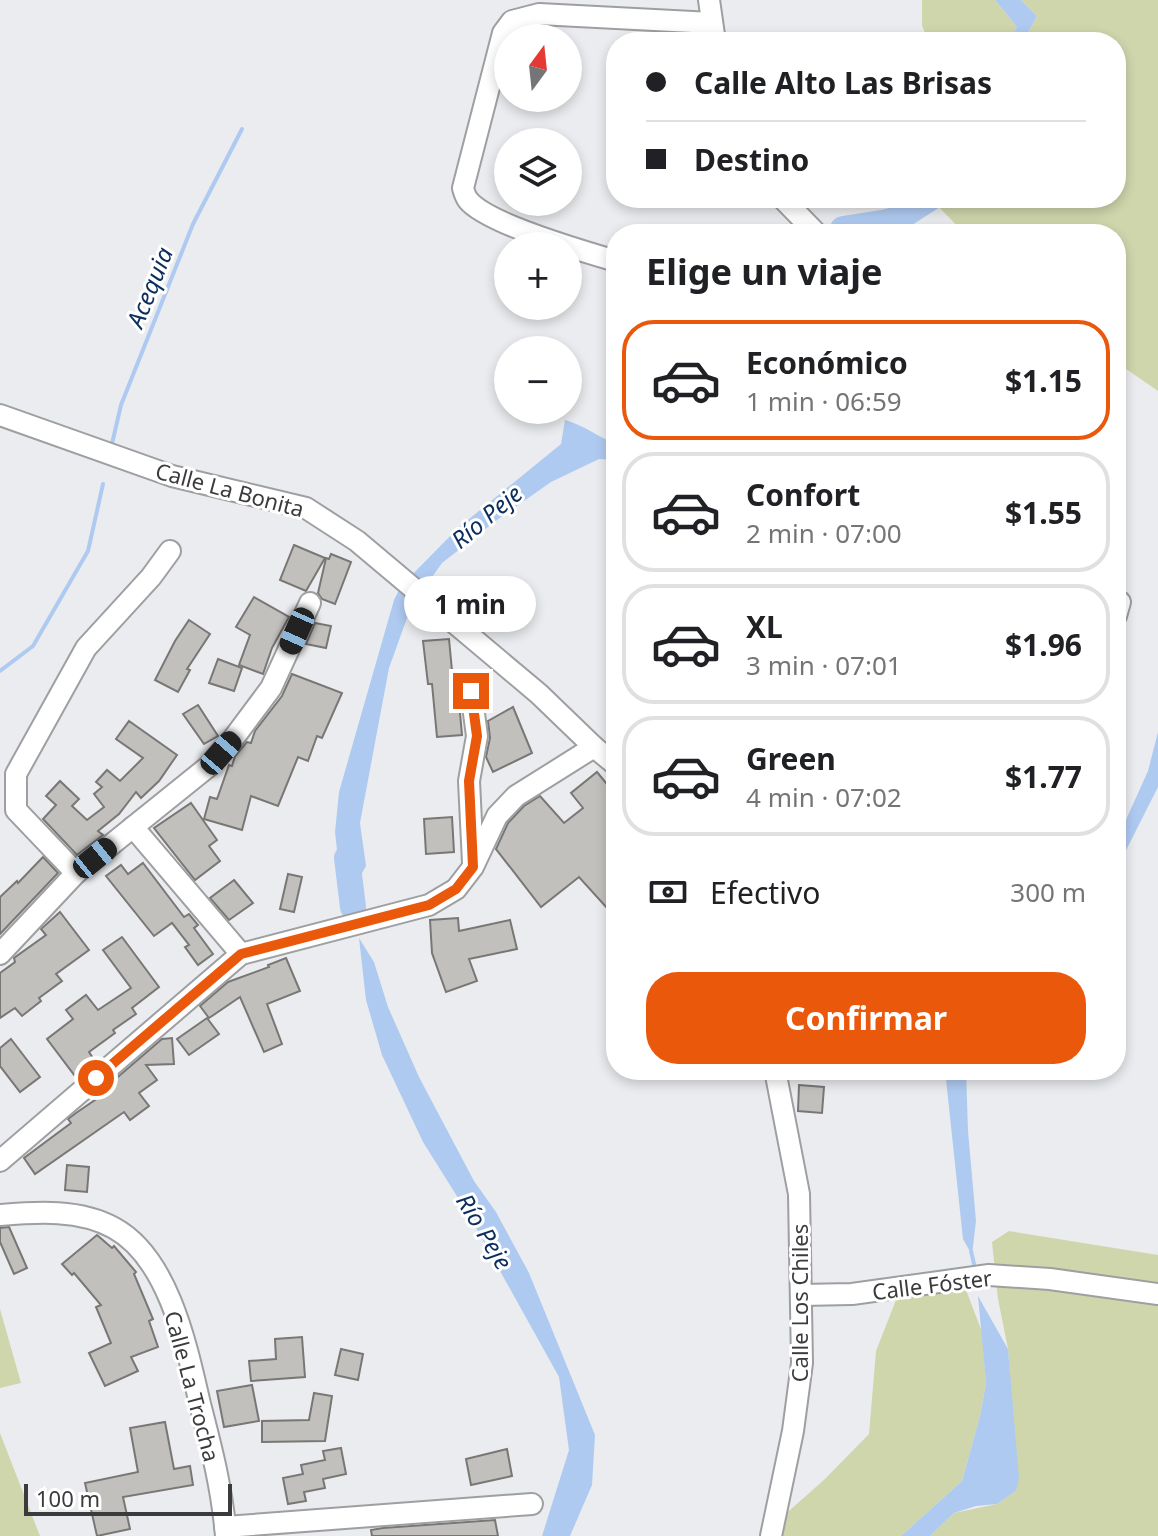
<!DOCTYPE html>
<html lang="es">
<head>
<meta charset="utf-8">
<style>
  body { margin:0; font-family:"Noto Sans",sans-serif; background:#f6f6f6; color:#202124; height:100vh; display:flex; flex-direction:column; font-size:30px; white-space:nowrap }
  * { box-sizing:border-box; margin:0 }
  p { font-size:26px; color:#757577 }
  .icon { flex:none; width:44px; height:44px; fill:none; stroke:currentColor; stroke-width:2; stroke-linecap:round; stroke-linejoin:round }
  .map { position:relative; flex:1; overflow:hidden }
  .panel { position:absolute; left:606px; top:224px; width:520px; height:856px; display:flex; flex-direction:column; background:#fff; border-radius:32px; box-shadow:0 4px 12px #0003 }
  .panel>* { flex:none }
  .guide { position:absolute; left:606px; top:32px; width:520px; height:176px; border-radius:32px; box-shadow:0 4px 12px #0003; display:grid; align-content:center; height:176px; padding:0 40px; background:#fff }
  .needle { width:52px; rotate:15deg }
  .controls { position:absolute; left:494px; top:24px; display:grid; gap:16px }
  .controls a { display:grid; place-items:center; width:88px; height:88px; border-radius:50%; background:#fff; box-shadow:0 4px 12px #0003; font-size:40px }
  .scale { position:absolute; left:24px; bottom:20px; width:208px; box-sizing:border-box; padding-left:8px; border:4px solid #3b3b3d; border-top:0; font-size:22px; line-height:28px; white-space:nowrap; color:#3b3b3d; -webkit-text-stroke:6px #fff; paint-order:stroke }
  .end { position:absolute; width:36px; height:36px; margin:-18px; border:10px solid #ea580c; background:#fff; box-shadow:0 0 0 4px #fff }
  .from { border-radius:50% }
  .bubble { position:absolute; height:56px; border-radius:28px; background:#fff; box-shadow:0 4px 12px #0003; font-size:26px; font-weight:700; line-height:56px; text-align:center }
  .car { position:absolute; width:24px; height:48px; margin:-24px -12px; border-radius:10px; box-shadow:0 0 6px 2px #0007; background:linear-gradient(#222 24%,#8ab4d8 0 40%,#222 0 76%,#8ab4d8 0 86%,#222 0) }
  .guide b { display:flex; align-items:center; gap:28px; height:76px; font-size:30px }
  .guide b+b { border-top:2px solid #e0e0e0 }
  .guide i { width:20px; height:20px; background:#202124 }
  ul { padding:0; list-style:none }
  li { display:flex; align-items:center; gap:24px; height:120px; margin:0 16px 12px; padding:0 24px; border:4px solid #e0e0e0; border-radius:32px }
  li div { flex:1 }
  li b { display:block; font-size:30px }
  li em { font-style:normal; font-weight:700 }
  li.selected { border-color:#ea580c }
  li>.icon { width:72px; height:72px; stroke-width:1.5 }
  h2 { padding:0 40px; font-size:36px; line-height:96px }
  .pay { display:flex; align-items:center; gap:20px; height:88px; padding:0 40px; font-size:30px }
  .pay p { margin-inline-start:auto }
  .primary-button { display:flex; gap:16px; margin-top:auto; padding:16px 40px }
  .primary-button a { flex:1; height:92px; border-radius:32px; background:#ea580c; color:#fff; font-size:32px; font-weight:700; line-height:92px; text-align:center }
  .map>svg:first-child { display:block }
  .green { fill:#cfd6ac }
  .water { fill:#afcaf1 }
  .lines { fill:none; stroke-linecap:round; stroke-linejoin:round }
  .stream { stroke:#afcaf1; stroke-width:4 }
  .river { stroke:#afcaf1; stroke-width:26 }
  .building { fill:#c2c0bd; stroke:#797775; stroke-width:2 }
  .minor-casing { stroke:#9d9fa1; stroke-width:24 }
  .minor { stroke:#fff; stroke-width:20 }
  .route { stroke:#ea580c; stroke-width:10 }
  .labels { text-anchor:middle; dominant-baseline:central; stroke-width:6; stroke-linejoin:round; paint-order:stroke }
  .street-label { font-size:22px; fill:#3b3b3d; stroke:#fff }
  .water-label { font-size:24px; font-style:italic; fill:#0b2e5d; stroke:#fff }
</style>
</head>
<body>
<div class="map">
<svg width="1158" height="1536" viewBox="0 0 1158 1536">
  <rect width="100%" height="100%" fill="#ebecef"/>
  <g class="green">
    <polygon points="922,0 995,0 1017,27 1008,42 928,42 922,25"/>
    <polygon points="1021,0 1158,0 1158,391 1116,362 1116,234 965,234 935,203 942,198 1116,198 1116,42 1023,42 1037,16"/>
    <polygon points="1009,1231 1158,1255 1158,1536 930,1536 954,1513 997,1504 1016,1491 1008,1349 998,1299 992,1242"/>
    <polygon points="966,1290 982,1332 986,1383 980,1416 962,1481 901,1536 780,1536 781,1518 825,1479 869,1434 876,1351 898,1295"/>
    <polygon points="0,1309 21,1383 0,1388"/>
    <polygon points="0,1433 40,1536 0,1536"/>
  </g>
  <g class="water">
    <polygon points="995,0 1021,0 1037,16 1023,42 1008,42 1017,27"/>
    <path d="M918,198H942C917,215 882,238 851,228L877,212Z"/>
    <path d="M565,420C584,425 598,437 616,444V460L599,459L551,482L497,520L442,563L411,607L389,668L360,823L366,866L351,893L341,886L335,832L339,792L394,600L401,586L458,528L561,444Z"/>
    <polygon points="1158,732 1158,787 1116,870 1116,842 1148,771"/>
    <polygon points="359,938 374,962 388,1007 419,1077 474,1181 496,1212 529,1273 595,1435 592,1485 570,1536 542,1536 569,1450 559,1377 470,1217 423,1142 382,1055 366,1000"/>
    <polygon points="945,1070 966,1070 968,1131 976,1221 972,1255 963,1239"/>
    <polygon points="978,1296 1008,1349 1019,1478 1016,1491 997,1504 976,1506 954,1513 930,1536 901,1536 962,1481 980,1416 986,1383"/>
  </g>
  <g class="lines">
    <g class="stream">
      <polyline points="111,448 121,405 193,224 242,129"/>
      <polyline points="0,671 33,646 88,551 103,484"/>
      <polyline points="971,1251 974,1264"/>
    </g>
    <g class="river">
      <polyline points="843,229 894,221 930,198"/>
      <polyline points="347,858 353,907"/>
    </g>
  </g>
  <g class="building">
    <polygon points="294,545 325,558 306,591 280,580"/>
    <polygon points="331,554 351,562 335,604 322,599 318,593 326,558 329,559"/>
    <polygon points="254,597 289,617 272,648 263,674 239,665 250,635 236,627"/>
    <polygon points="189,620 210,634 187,669 190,670 178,692 155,680 175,641"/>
    <polygon points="315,623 331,626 326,648 306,644"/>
    <polygon points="449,639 454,692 458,691 462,735 437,737 432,684 428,684 423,641"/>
    <polygon points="218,659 242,668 234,691 209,683"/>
    <polygon points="292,674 342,693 322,738 317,736 308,761 298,757 278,806 251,796 242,830 204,819 210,797 217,799 229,765 232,766 235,756 247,742 251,743 255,731 282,696"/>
    <polygon points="198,705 218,736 204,744 183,714"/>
    <polygon points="513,707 532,753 493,772 486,757 490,738 488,721"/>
    <polygon points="129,721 177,755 159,781 141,798 136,792 119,814 98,831 103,835 77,855 43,819 56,805 46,796 60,781 79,799 72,806 87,820 104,807 94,794 102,787 96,782 107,770 120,781 143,758 116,739"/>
    <polygon points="597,772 616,795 616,918 579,877 541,907 496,849 508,823 524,806 540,796 564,823 583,808 571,793"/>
    <polygon points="191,803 217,840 209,846 220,861 195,880 154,828"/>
    <polygon points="452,817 454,852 426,854 424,819"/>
    <polygon points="43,857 58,873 0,934 0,897 17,881 18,883"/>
    <polygon points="143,863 184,917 189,914 198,925 194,928 213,954 198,965 185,947 189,945 172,923 154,936 106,876 121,865 128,874"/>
    <polygon points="288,874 302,877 294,912 280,909"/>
    <polygon points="234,880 253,903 229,920 210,898"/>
    <polygon points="60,912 89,950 56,974 62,981 39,998 41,1001 22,1016 15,1008 0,1018 0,973 15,962 14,958 46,935 41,929"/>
    <polygon points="458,918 459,931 510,920 517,949 469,959 477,981 446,992 432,953 430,920"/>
    <polygon points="122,937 159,987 132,1008 136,1014 113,1030 115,1033 89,1052 95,1061 75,1076 47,1039 73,1019 66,1010 86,995 98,1010 131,988 103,950"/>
    <polygon points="286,958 300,991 267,1004 282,1044 264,1052 240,997 209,1018 200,1006 228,982 269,967 268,965"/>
    <polygon points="207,1018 219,1034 189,1055 177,1039"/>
    <polygon points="172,1038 174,1064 146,1065 157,1080 139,1093 149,1106 130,1120 124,1112 35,1174 24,1158 71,1123 68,1119 76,1113 108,1091 105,1088 162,1039"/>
    <polygon points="11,1039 40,1077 20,1092 0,1066 0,1048"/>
    <polygon points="799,1085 824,1087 822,1113 798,1111"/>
    <polygon points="67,1165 89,1167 87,1192 65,1190"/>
    <polygon points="9,1227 27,1268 14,1274 0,1242 0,1228"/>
    <polygon points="97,1235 112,1248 114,1246 136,1272 134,1274 153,1319 149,1321 158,1347 131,1357 138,1371 105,1386 89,1353 111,1343 96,1307 101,1305 74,1273 72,1275 62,1264"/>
    <polygon points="302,1337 305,1377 251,1381 249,1361 276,1359 275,1339"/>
    <polygon points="341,1349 363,1354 358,1380 335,1375"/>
    <polygon points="252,1385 259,1421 224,1427 217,1391"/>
    <polygon points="314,1393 332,1396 325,1441 262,1442 262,1421 309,1420"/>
    <polygon points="165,1422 174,1469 190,1466 193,1485 123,1497 130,1529 97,1536 85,1483 138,1472 130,1428"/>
    <polygon points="341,1448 346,1474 323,1479 325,1488 304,1492 306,1501 288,1504 283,1478 303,1474 301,1465 325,1460 323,1451"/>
    <polygon points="507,1449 512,1476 471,1485 466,1459"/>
    <polygon points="495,1520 498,1536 372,1536 371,1530 383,1528"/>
  </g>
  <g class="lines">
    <defs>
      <g id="minor">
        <polyline points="709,0 715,42"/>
        <polyline points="782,198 817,234"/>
        <path d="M616,261C585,252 486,223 468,200C465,196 464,192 463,188L503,33L512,21L539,14L712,23"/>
        <polyline points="0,415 172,476 306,508 357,541 539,694 594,747 616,765"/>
        <polyline points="1116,616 1120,602"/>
        <polyline points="471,691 477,736 469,781 473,863"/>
        <polyline points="133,827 241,954"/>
        <polyline points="76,873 16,810 16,774 86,648 151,577 170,551"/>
        <polyline points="0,954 76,873 209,766 233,739 271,688 310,603"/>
        <polyline points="0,1161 241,954 429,905 456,889 473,867 497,816 516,796 594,747"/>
        <path d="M0,1215C37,1212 80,1209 114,1228C169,1258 187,1348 200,1404C212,1450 222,1489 226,1536"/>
        <polyline points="801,1295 852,1294 989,1275 1050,1279 1158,1294"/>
        <polyline points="225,1527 532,1504"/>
        <polyline points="771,1536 793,1431 802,1363 799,1194 775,1070"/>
      </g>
    </defs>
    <use href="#minor" class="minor-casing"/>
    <use href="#minor" class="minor"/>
  </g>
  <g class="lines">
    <polyline class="route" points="96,1078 241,954 429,905 456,889 473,867 469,781 477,736 471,691"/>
  </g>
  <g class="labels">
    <g class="street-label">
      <text transform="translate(230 489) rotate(15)">Calle La Bonita</text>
      <text transform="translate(932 1284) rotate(-7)">Calle Fóster</text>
      <text transform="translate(799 1303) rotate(-90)">Calle Los Chiles</text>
      <text transform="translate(193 1386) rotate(75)">Calle La Trocha</text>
    </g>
    <g class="water-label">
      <text transform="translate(149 287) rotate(-68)">Acequia</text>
      <text transform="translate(486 516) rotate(-40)">Río Peje</text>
      <text transform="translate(485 1231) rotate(59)">Río Peje</text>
    </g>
  </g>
</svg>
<div class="controls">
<a><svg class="needle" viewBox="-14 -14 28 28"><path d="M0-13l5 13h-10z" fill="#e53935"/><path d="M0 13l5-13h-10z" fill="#757577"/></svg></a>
<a><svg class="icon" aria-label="layers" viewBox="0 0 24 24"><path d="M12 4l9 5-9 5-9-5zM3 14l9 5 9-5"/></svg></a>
<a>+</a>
<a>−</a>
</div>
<div class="scale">100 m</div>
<i class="end from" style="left:96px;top:1078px"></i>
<i class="end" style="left:471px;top:691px"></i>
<div class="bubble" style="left:404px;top:576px;width:132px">1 min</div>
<i class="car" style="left:297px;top:631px;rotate:204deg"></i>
<i class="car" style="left:221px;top:753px;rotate:41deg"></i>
<i class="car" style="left:95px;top:858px;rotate:51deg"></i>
<div class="guide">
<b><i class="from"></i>Calle Alto Las Brisas</b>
<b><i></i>Destino</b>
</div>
<section class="panel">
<h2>Elige un viaje</h2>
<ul>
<li class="selected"><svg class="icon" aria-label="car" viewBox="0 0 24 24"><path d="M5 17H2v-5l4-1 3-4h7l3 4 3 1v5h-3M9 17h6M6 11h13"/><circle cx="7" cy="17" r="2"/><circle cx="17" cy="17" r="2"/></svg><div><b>Económico</b><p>1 min · 06:59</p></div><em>$1.15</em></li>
<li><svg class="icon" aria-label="car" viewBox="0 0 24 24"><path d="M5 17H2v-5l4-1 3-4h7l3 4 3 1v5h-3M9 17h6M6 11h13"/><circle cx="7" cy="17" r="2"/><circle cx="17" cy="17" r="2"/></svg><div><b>Confort</b><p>2 min · 07:00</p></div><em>$1.55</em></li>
<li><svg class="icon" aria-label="car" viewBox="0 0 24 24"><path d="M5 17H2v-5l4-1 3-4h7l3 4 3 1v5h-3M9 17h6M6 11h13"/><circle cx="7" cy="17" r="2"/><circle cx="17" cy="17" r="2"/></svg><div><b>XL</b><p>3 min · 07:01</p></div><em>$1.96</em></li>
<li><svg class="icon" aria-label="car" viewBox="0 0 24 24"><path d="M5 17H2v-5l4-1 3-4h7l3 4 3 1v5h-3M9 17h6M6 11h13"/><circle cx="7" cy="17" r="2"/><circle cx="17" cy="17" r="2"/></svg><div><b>Green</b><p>4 min · 07:02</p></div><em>$1.77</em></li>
</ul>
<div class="pay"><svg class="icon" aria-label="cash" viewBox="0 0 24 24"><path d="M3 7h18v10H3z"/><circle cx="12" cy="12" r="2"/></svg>Efectivo<p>300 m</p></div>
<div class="primary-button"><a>Confirmar</a></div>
</section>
</div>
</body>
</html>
